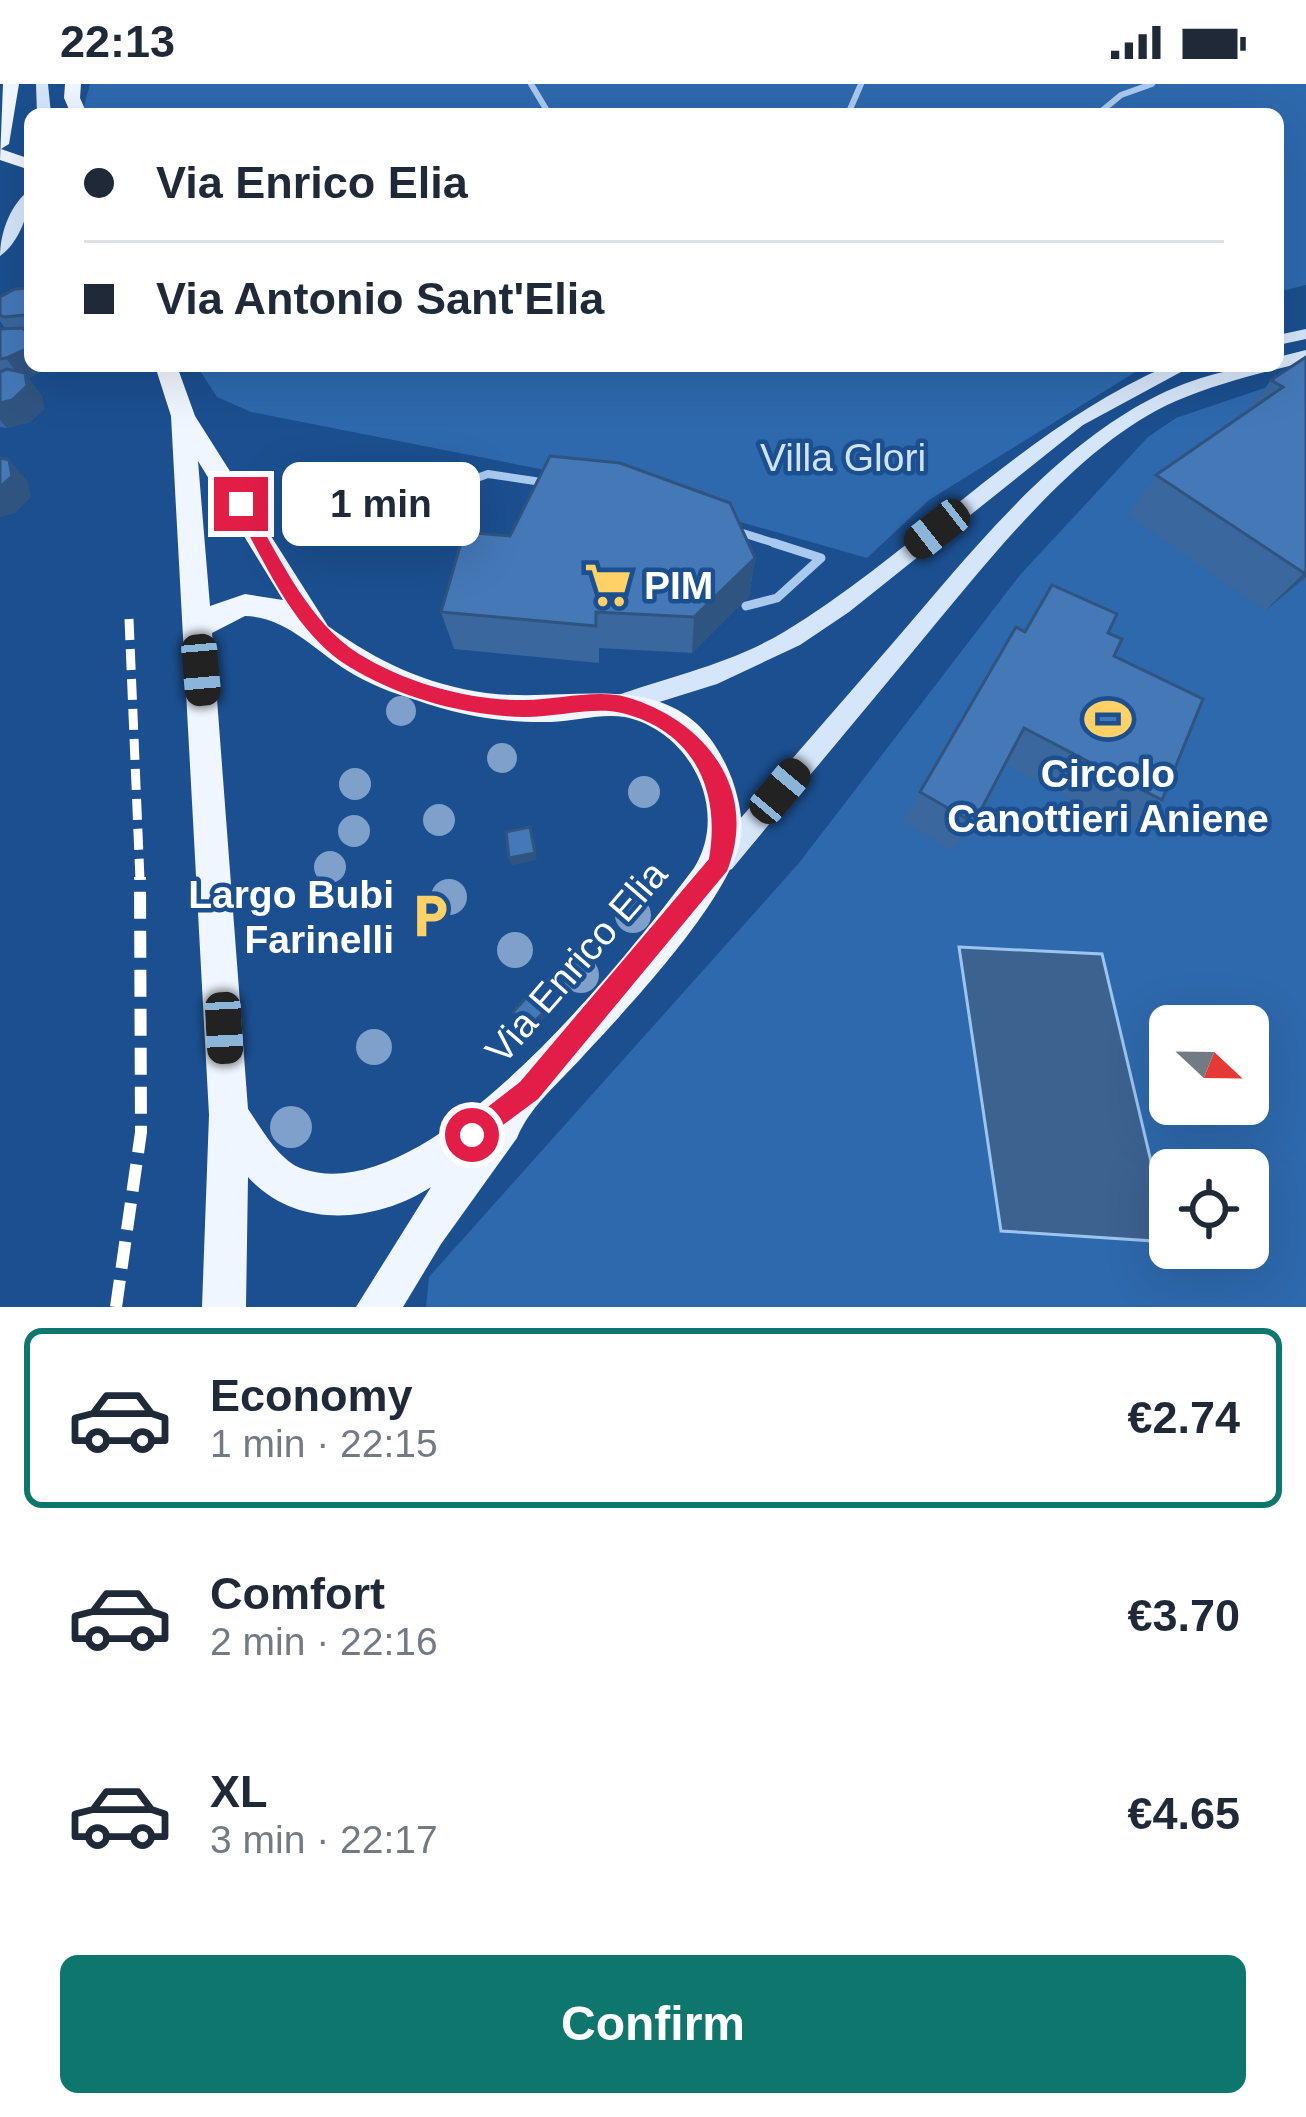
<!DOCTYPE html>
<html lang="en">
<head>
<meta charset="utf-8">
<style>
  body { margin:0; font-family:Helvetica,sans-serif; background:#f2f2f3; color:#1f2937; height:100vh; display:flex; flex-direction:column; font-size:45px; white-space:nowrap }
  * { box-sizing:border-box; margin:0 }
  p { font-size:39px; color:#747a83 }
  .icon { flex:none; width:66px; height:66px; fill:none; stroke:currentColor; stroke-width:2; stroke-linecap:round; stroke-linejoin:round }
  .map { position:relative; height:1223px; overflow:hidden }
  .panel { display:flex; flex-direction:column; background:#fff; flex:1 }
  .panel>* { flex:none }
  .guide { position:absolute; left:24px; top:24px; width:1260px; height:264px; border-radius:18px; box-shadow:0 12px 48px #0002; display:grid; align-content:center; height:264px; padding:0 60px; background:#fff }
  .needle { width:78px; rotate:112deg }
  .fabs { position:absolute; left:1149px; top:921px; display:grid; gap:24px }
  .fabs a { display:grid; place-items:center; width:120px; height:120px; border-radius:18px; background:#fff; box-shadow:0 12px 48px #0002; font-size:60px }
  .end { position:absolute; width:54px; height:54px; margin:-27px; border:15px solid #e11d48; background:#fff; box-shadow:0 0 0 6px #fff }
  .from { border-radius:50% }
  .bubble { position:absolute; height:84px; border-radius:18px; background:#fff; box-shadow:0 12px 48px #0002; font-size:39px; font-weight:700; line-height:84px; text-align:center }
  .car { position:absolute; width:36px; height:72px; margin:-36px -18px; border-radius:15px; box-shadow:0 0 9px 3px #0007; background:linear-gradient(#222 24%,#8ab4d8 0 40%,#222 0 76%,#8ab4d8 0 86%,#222 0) }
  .guide b { display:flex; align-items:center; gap:42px; height:114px; font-size:45px }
  .guide b+b { border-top:3px solid #e0e1e3 }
  .guide i { width:30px; height:30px; background:#1f2937 }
  ul { padding:21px 0 0; list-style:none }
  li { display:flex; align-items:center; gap:36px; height:180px; margin:0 24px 18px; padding:0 36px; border:6px solid transparent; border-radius:18px }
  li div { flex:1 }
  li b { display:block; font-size:45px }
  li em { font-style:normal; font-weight:700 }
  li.on { border-color:#0f766e }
  li>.icon { width:108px; height:108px; stroke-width:1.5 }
  .button { display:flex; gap:24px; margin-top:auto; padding:24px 60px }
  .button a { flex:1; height:138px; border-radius:18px; background:#0f766e; color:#fff; font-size:48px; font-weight:700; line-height:138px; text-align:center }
  .status { display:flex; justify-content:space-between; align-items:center; height:84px; padding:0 60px; background:#fff; direction:ltr }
  .status svg { height:33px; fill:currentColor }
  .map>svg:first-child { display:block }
  .green { fill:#2e69ad; fill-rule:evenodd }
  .water { fill:#3c6290; stroke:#9cc4f0; stroke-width:3 }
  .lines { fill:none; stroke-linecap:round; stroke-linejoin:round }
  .service-far1 { stroke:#a9c9ee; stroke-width:8 }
  .service { stroke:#a9c9ee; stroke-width:9 }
  .pedestrian { stroke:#a9c9ee; stroke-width:6 }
  .secondary { fill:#d6e6fa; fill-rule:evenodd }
  .primary { fill:#f0f6ff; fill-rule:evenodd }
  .rail-far1 { stroke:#fff; stroke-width:9; stroke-dasharray:21 9; stroke-linecap:butt }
  .rail { stroke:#fff; stroke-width:12; stroke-dasharray:27 12; stroke-linecap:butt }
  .tree { fill:#7ea0ca }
  .wall { fill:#3a679d }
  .shaded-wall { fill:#305480 }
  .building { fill:#4478b7; stroke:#305480; stroke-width:3 }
  .route { fill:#e11d48 }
  .labels { text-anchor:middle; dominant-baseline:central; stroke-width:9; stroke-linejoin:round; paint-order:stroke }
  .park-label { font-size:39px; fill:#cfe3fa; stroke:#1b4f8f }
  .poi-label { font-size:39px; font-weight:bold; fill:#fff; stroke:#1b4f8f; text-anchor:start }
  .street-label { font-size:39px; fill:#fff; stroke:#1b4f8f }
</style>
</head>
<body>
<div class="status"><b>22:13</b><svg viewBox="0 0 49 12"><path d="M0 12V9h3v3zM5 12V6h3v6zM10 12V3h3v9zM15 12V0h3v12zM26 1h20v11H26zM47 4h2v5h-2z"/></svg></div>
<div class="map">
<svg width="1306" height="1223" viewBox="0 0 1306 1223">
  <rect width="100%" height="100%" fill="#1b4f8f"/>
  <g class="green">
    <polygon points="90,0 1306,0 1306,201 1278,208 1278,30 82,30"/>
    <polygon points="197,282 1145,282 929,416 867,474 586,394 251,328 217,313"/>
    <path d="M1306,290V1223H426L429,1193L799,779L1020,491L1148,353L1176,334ZM1170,942H1248V1020H1170ZM1170,1086H1248V1164H1170Z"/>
  </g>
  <polygon class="water" points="959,863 1102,870 1170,1158 1001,1147"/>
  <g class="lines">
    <g class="service-far1">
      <polyline points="454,402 488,390 548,399"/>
      <polyline points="733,446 784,462"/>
    </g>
    <polyline class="service" points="746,522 777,514 821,474 774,459"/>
    <g class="pedestrian">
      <polyline points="531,0 549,30"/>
      <polyline points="848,30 861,0"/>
      <polyline points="1098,30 1121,11 1152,0"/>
    </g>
    <g class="secondary">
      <polygon points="36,0 48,0 51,30 37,30"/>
      <path d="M30,106C30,128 19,159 0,172C0,148 11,119 30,106Z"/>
      <polygon points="1306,245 1306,255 1278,261 1278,251"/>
      <path d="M1306,266V278C1264,288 1218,299 1176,317C1077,360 987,479 919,560C857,635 794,710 732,785L722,789L712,785L708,776L712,767C772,698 832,629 892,560C990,447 1113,282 1278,282V273Z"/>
      <path d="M1167,282H1192L1083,341L849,528L800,561L717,600L621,630L612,627L609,620L612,613C671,592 730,580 784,548C919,466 1020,347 1167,282Z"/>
    </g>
    <g class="primary">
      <polygon points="3,0 19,0 9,60 1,65 30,75 30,86 0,76"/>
      <polygon points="65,0 81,0 80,14 87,30 71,30 64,14"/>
      <path d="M155,282H177L195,332L328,542C376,577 427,601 486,609C581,621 686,574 732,695C739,715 744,737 740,758C727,818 628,924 584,971C559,999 530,1022 517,1054L441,1160L403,1223H356L431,1103C375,1139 296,1146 248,1093L246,1223H202L209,1031L171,332ZM198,377L283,516L245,510L210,522ZM245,532C287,533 314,566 348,587C369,600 392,609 416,616C460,632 504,639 551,638C575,637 602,629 625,633C691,647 730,727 694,784C626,874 429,1127 303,1085C279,1077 262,1045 248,1025L212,549Z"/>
    </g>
    <polyline class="rail-far1" points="129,535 140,796"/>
    <polyline class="rail" points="116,1223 141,1048 140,793"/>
  </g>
  <g class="tree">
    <circle cx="401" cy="627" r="15"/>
    <circle cx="502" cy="674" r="15"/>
    <circle cx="355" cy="700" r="16"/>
    <circle cx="644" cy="708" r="16"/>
    <circle cx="439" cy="736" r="16"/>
    <circle cx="354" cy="747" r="16"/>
    <circle cx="330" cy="783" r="16"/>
    <circle cx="449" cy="813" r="18"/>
    <circle cx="633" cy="831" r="18"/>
    <circle cx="515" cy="866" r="18"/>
    <circle cx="581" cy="891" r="18"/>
    <circle cx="374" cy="963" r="18"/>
    <circle cx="291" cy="1043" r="21"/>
  </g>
  <g class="wall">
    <polygon points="30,204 30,282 45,282 42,287 28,294 42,312 44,325 30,338 7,344 0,343 0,245 5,244 0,237 0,213"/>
    <polygon points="1306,273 1306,493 1265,527 1128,431 1156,391 1248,327 1271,296"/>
    <polygon points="510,452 755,474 749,512 692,569 599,564 599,579 454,565 441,528"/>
    <polygon points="1052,501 1108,549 1162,716 1126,745 1005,680 974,739 951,766 902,738 1016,543 1023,547"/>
  </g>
  <g class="shaded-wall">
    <polygon points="30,257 30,282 45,282 42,287 28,294 42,312 44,325 30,338 7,344 0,336 0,319 23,297 6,274"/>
    <polygon points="9,376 28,398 31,413 15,429 0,433 0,403"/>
    <polygon points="755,474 749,512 692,569 694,533"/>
    <polygon points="1306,487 1306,493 1265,527"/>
    <polygon points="530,743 537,776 512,781 509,774"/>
    <polygon points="544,928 546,932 531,948 528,944"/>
  </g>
  <g class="building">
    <polygon points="30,204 30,228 25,231 4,233 0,231 0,213 15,205"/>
    <polygon points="22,244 30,250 30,257 26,265 6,274 0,275 0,245"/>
    <polygon points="1306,273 1306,487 1304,489 1156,391 1283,303 1271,296"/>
    <polygon points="7,285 25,289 27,302 12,316 0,319 0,288"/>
    <polygon points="550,372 620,379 730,419 755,474 694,533 596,528 596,542 441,528 464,448 510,452"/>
    <polygon points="0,374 9,376 12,392 0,403"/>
    <polygon points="1052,501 1117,530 1108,549 1122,555 1114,572 1203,615 1162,716 1024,644 974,739 920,708 1016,543 1025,548"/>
    <polygon points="530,743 535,769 509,774 506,748"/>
    <polygon points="528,912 544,928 528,944 513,928"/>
  </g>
  <path class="route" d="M235,416H246C278,469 306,536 359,570C406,599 470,617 525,616C556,616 597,605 626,613C703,635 760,704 727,787L538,1015L472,1064L463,1060L459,1051L463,1042L520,998L709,775C721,706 694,647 622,629C592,622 553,634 522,633C462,631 398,613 348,582C292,547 264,475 232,420Z"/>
  <defs>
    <symbol id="supermarket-bare" viewBox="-9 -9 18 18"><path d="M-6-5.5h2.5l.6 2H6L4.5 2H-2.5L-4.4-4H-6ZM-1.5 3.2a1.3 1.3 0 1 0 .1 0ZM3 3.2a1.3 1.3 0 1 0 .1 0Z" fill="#ffd166" stroke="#1b4f8f" stroke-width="2.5" paint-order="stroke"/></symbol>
    <symbol id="stadium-bare" viewBox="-9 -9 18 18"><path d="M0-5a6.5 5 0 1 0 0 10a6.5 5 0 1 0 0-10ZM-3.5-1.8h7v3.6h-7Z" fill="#ffd166" stroke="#1b4f8f" stroke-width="2.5" paint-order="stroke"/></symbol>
    <symbol id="parking-bare" viewBox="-9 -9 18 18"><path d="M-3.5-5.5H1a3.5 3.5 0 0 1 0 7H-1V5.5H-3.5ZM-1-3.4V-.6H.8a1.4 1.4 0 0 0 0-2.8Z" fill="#ffd166" stroke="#1b4f8f" stroke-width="2.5" paint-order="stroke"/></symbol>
  </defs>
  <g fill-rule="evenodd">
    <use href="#supermarket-bare" x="575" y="468" width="66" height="66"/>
    <use href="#stadium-bare" x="1075" y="602" width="66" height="66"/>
    <use href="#parking-bare" x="397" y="799" width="66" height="66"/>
  </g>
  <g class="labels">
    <g class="park-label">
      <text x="843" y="373">Villa Glori</text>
    </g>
    <g class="poi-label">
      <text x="644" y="501">PIM</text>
      <text x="1108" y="689" text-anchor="middle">Circolo<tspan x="1108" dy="45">Canottieri Aniene</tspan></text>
      <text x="394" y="810" text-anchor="end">Largo Bubi<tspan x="394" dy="45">Farinelli</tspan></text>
    </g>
    <g class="street-label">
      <text transform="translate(576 878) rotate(-49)">Via Enrico Elia</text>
    </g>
  </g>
</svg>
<div class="fabs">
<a><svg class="needle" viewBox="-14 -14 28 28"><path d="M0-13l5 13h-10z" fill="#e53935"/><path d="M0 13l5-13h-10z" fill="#747a83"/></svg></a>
<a><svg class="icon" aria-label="locate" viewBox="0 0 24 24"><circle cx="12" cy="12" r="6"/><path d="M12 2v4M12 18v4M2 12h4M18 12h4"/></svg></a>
</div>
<i class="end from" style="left:472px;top:1051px"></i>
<i class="end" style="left:241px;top:420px"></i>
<div class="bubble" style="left:282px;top:378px;width:198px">1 min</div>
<i class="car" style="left:937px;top:445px;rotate:232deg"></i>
<i class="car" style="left:201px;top:586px;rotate:175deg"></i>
<i class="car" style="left:780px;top:707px;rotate:40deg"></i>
<i class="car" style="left:224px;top:944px;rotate:177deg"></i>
<div class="guide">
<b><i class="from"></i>Via Enrico Elia</b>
<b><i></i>Via Antonio Sant'Elia</b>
</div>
</div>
<section class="panel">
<ul>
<li class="on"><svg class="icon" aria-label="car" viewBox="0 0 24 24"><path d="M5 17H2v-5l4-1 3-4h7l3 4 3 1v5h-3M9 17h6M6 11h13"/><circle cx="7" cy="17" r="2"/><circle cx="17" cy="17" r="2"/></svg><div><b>Economy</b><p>1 min · 22:15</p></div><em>€2.74</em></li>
<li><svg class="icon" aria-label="car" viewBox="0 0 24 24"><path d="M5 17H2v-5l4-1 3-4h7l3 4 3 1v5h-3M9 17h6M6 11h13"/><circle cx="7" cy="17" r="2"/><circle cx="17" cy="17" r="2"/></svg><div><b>Comfort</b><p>2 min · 22:16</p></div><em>€3.70</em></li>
<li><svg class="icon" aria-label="car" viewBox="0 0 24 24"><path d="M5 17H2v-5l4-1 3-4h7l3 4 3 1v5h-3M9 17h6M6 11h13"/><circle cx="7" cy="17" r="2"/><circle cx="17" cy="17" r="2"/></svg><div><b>XL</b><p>3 min · 22:17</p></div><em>€4.65</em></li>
</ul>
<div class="button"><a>Confirm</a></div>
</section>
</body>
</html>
